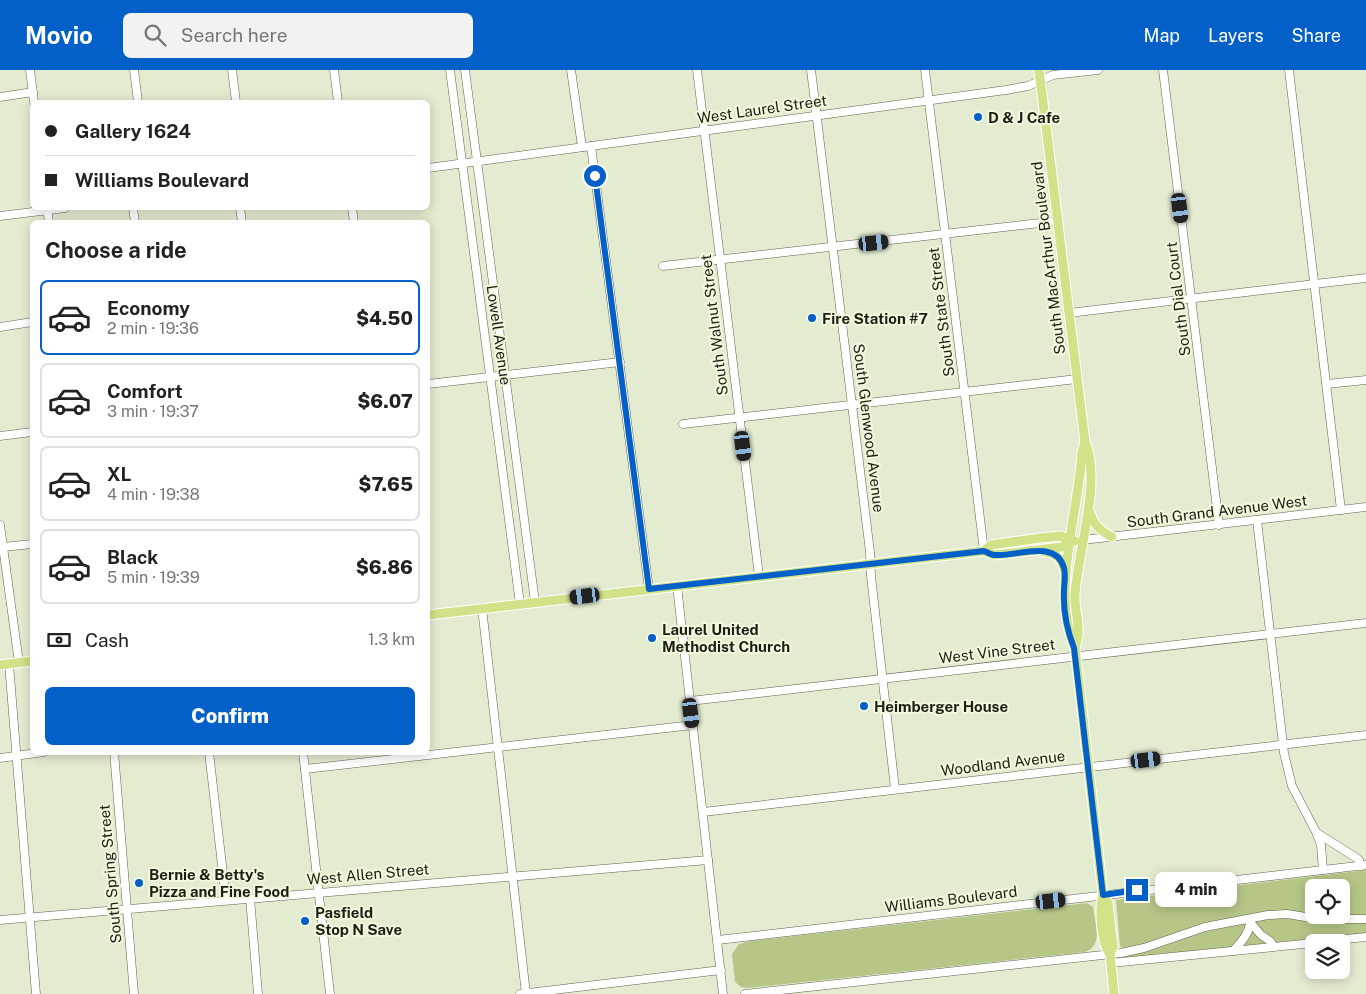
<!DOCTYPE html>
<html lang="en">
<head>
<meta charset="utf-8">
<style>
  body { margin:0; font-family:"Public Sans",sans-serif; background:#f2f2f2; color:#222; height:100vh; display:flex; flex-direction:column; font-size:19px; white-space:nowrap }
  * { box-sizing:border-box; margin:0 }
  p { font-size:16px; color:#767676 }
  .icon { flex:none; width:28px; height:28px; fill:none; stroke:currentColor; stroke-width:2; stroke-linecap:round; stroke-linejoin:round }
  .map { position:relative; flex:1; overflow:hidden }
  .panel { position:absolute; left:30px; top:150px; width:400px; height:535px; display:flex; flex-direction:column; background:#fff; border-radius:8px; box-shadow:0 2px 12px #0003 }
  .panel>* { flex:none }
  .hud { position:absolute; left:30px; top:30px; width:400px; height:110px; border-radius:8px; box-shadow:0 2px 12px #0003; display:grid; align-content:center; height:110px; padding:0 15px; background:#fff }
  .controls { position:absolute; left:1305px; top:809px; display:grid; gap:10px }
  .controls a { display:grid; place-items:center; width:45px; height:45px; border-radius:8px; background:#fff; box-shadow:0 2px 12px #0003; font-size:25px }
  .end { position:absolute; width:22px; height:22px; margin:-11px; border:6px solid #0460c9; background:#fff; box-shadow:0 0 0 2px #fff }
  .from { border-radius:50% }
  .bubble { position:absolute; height:35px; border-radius:8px; background:#fff; box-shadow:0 2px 12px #0003; font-size:16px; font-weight:800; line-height:35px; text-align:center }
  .car { position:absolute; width:15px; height:30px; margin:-15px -8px; border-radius:6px; box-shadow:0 0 4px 1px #0007; background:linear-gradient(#222 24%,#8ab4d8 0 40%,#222 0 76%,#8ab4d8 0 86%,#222 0) }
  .hud b { display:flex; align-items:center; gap:18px; height:48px; font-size:19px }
  .hud b+b { border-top:1px solid #e0e0e0 }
  .hud i { width:12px; height:12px; background:#222 }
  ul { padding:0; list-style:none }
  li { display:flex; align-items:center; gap:15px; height:75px; margin:0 10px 8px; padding:0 5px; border:2px solid #e0e0e0; border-radius:8px }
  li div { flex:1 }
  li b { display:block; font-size:19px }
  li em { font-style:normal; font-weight:800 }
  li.on { border-color:#0460c9 }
  li>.icon { width:45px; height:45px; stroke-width:1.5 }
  h2 { padding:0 15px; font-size:22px; line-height:60px }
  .pay { display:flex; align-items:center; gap:12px; height:55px; padding:0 15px; font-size:19px }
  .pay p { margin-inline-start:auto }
  .cta { display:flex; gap:10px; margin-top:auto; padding:10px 15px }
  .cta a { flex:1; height:58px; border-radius:8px; background:#0460c9; color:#fff; font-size:20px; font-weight:800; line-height:58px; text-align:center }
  header { display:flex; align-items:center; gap:30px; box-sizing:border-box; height:70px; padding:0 25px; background:#0460c9; color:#fff }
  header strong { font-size:24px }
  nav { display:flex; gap:28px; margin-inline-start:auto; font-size:18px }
  .search { width:350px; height:45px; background:#f2f2f2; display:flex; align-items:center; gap:12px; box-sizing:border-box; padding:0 18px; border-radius:8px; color:#767676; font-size:19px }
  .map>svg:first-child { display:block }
  .green { fill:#b6c687; fill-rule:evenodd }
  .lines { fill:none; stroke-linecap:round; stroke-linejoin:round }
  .minor-casing { stroke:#5e644d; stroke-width:9 }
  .major-casing { stroke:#fff; stroke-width:11 }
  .minor { stroke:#fff; stroke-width:8 }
  .major { stroke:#d1e288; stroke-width:9 }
  .route { stroke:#0460c9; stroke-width:6 }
  .poi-dot { fill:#0460c9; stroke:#f0f8dd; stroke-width:2 }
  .labels { text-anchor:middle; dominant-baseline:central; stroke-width:4; stroke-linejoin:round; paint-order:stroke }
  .street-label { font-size:15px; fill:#1c1e14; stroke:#f0f8dd }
  .poi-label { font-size:15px; font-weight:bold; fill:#1c1e14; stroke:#f0f8dd; text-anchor:start }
</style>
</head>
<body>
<header>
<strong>Movio</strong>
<div class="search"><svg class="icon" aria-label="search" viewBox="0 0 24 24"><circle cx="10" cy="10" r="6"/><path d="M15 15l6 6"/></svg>Search here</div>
<nav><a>Map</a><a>Layers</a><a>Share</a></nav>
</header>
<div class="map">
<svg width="1366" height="924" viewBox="0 0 1366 924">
  <rect width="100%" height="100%" fill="#e3ebd0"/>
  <g class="green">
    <path d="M1366,800V863L1124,888L1123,878L1120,876L1116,830ZM1314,818H1341V845H1314Z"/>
    <path d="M1087,833L1093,837C1095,854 1104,875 1085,882L747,918L741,917L735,912L732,884L739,874L750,871Z"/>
  </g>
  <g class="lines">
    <defs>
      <g id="minor">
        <polyline points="30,0 34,32"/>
        <polyline points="134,0 138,32"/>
        <polyline points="232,0 236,32"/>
        <polyline points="334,0 338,32"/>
        <polyline points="450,0 520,534"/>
        <polyline points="465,0 535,532"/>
        <polyline points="571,0 582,77"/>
        <polyline points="697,0 759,506"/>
        <polyline points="811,0 870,482 871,506 895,719"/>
        <polyline points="925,0 984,481"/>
        <polyline points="1163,0 1219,455"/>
        <polyline points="1289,0 1341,440"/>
        <polyline points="0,27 33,22"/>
        <polyline points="591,76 649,519"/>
        <polyline points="428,98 1006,20 1028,16 1053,5 1098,0"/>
        <polyline points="47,138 49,152"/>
        <polyline points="133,138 135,152"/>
        <polyline points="240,138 242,152"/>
        <polyline points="352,138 354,152"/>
        <polyline points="0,146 65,138"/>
        <polyline points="663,196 1058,151"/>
        <polyline points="1069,243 1366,208"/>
        <polyline points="0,257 32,252"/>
        <polyline points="428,314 620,292"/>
        <polyline points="1327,314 1366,310"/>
        <polyline points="683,354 1077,309"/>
        <polyline points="0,366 32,362"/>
        <polyline points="1257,450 1284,683 1292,716 1316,762 1321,775 1323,800"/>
        <polyline points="0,455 19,593"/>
        <polyline points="1083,470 1366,437"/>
        <polyline points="3,477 32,474"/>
        <polyline points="677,516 723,924"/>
        <polyline points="482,538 526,924"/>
        <polyline points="9,594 36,924"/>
        <polyline points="690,631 1366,553"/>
        <polyline points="114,682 134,924"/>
        <polyline points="209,682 226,830"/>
        <polyline points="303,682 330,924"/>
        <polyline points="0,688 44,682"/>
        <polyline points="305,699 693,655"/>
        <polyline points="703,742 1366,665"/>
        <polyline points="1317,763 1355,787 1359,790 1361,796"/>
        <polyline points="250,828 258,924"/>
        <polyline points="0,850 708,790"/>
        <polyline points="1251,853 1261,865 1270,871 1274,877"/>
        <polyline points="718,870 1366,795"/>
        <polyline points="1318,872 1366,867"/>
        <path d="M1233,881C1241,873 1251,862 1250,849"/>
        <polyline points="1111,893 1314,873"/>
        <polyline points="520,924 721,900"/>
        <polyline points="745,924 1121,883 1144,878 1205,857 1268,845 1287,844 1318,849 1366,849"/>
      </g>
      <g id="major">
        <path d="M1039,0L1085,372C1102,410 1078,481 1075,524C1074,537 1079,550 1078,563C1078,568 1076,573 1075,578L1103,825C1099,839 1101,873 1110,884"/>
        <path d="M1089,440C1093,454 1099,460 1112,467"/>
        <polyline points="984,481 991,475 1040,468 1061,466 1070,471 1075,471"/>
        <path d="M1045,482C1058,483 1062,490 1065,502"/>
        <polyline points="428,545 984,481 994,485 1062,477 1070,471"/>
        <path d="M1075,578C1050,523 1079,442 1082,382L1085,372"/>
        <polyline points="0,595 32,591"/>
        <polyline points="1103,825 1108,833 1113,877 1110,884 1114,924"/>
      </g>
    </defs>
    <use href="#minor" class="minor-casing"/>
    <use href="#major" class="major-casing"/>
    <use href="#minor" class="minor"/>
    <use href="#major" class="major"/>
  </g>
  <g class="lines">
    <path class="route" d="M595,106L649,519L984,481C987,482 991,485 995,485C1016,487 1056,468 1064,498C1066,506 1064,513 1064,521C1063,540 1067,560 1074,578L1103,825L1137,820"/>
  </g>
  <g class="poi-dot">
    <circle cx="978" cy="47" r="5"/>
    <circle cx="812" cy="248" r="5"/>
    <circle cx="652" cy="568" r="5"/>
    <circle cx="864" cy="636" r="5"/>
    <circle cx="139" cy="813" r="5"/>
    <circle cx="305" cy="851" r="5"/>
  </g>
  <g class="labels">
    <g class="street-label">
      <text transform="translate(762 39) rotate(-8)">West Laurel Street</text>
      <text transform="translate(1048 188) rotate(-97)">South MacArthur Boulevard</text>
      <text transform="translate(1178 229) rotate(-97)">South Dial Court</text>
      <text transform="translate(941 242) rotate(-97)">South State Street</text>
      <text transform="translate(714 255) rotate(-97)">South Walnut Street</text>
      <text transform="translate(499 265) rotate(82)">Lowell Avenue</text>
      <text transform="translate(869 358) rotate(83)">South Glenwood Avenue</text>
      <text transform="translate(1217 441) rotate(-7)">South Grand Avenue West</text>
      <text transform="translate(997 581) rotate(-7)">West Vine Street</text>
      <text transform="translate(1003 693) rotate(-7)">Woodland Avenue</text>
      <text transform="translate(110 804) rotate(-95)">South Spring Street</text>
      <text transform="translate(368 804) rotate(-5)">West Allen Street</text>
      <text transform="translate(951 829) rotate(-7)">Williams Boulevard</text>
    </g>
    <g class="poi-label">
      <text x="988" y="47">D &amp; J Cafe</text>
      <text x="822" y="248">Fire Station #7</text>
      <text x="662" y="559">Laurel United<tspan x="662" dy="17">Methodist Church</tspan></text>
      <text x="874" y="636">Heimberger House</text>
      <text x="149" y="804">Bernie &amp; Betty's<tspan x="149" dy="17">Pizza and Fine Food</tspan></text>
      <text x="315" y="842">Pasfield<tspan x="315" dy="17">Stop N Save</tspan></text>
    </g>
  </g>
</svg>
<div class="controls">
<a><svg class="icon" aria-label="locate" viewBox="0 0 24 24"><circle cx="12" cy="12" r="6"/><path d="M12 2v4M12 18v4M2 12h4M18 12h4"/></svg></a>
<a><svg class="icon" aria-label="layers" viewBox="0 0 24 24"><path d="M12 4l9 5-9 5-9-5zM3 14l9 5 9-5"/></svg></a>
</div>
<i class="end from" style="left:595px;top:106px"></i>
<i class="end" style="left:1137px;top:820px"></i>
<div class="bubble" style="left:1155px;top:802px;width:82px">4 min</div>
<i class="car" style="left:1180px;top:138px;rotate:173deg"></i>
<i class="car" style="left:874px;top:173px;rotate:84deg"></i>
<i class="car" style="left:743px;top:376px;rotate:173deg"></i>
<i class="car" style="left:585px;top:526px;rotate:263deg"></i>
<i class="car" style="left:691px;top:643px;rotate:173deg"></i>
<i class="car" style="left:1146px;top:690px;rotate:83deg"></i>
<i class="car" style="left:1051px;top:831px;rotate:84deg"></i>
<div class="hud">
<b><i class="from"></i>Gallery 1624</b>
<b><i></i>Williams Boulevard</b>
</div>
<section class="panel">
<h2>Choose a ride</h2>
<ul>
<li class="on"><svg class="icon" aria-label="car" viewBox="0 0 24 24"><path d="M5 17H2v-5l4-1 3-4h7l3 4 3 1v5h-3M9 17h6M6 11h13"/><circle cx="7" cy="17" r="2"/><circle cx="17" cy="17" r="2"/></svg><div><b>Economy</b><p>2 min · 19:36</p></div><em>$4.50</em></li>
<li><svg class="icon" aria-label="car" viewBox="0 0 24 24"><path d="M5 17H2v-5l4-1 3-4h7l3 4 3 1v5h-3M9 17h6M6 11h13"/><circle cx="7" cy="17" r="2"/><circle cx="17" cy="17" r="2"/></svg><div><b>Comfort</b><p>3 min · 19:37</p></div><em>$6.07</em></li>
<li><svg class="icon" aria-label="car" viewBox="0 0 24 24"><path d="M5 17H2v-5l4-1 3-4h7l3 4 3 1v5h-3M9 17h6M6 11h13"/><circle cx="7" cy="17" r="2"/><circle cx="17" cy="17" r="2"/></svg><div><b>XL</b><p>4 min · 19:38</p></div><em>$7.65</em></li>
<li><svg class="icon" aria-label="car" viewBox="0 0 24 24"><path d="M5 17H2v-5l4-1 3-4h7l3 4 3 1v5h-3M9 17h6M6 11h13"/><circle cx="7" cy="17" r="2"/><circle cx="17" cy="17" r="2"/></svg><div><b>Black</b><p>5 min · 19:39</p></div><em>$6.86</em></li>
</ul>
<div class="pay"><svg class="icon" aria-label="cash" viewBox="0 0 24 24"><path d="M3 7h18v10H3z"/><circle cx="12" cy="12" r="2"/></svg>Cash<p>1.3 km</p></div>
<div class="cta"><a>Confirm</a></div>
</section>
</div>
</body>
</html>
